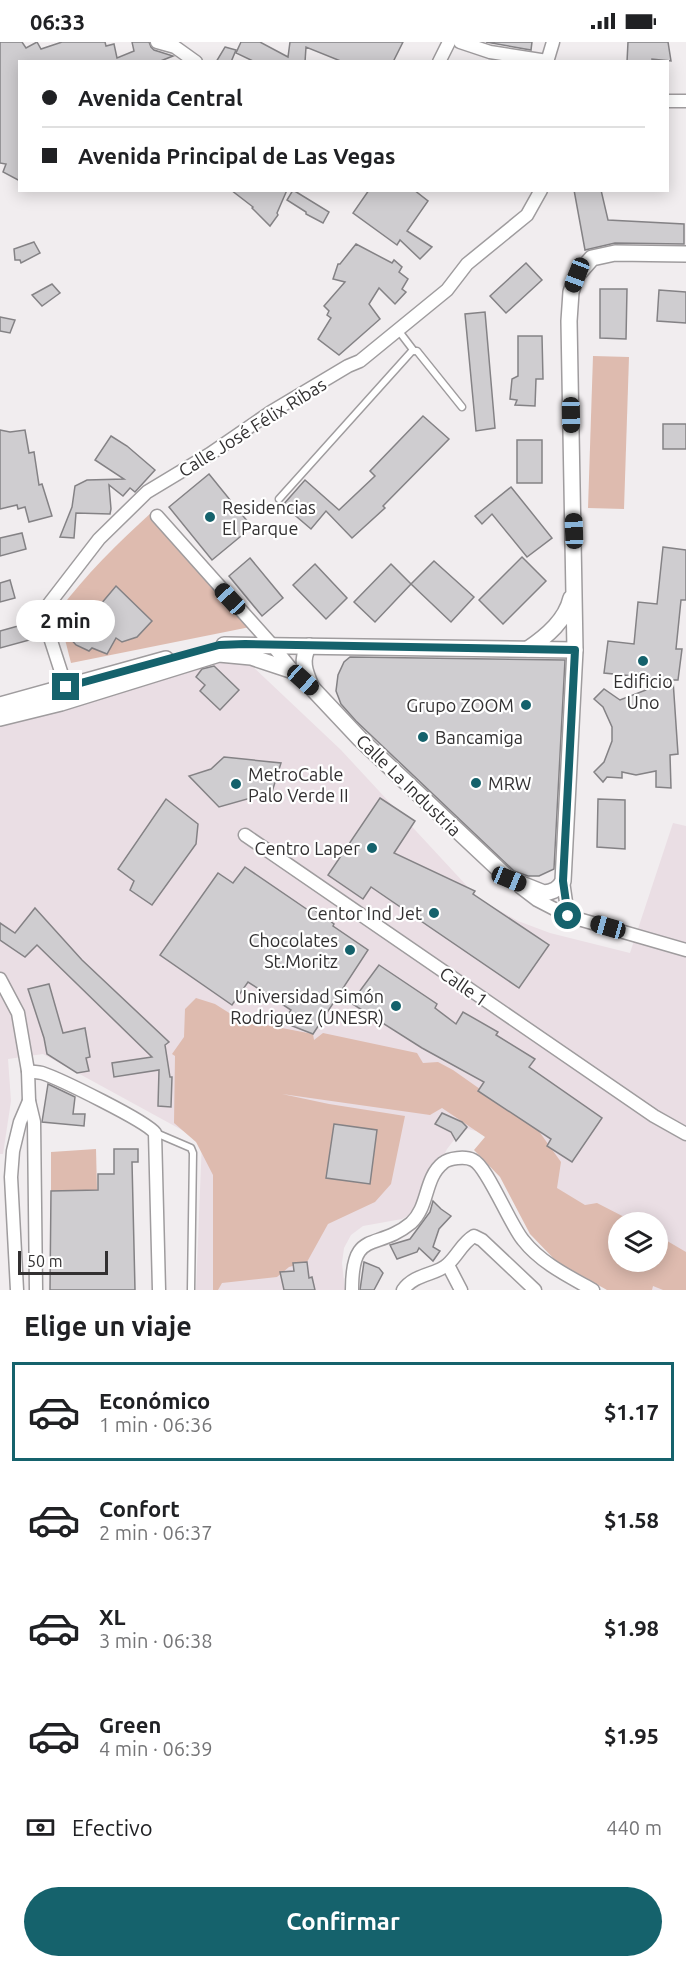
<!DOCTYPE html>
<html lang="es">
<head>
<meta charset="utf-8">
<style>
  body { margin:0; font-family:Ubuntu,sans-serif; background:#f2f2f2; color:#202124; height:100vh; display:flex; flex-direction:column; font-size:22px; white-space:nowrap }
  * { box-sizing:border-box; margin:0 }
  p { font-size:20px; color:#757577 }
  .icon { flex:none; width:33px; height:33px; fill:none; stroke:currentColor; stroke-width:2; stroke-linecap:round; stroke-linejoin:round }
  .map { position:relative; height:1248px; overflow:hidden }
  .details { display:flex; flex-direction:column; background:#fff; flex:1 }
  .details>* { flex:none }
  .top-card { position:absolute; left:18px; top:18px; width:651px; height:132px; border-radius:0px; box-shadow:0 3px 15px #0003; display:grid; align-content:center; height:132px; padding:0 24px; background:#fff }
  .buttons { position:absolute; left:608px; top:1170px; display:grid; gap:12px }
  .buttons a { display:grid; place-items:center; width:60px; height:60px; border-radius:50%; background:#fff; box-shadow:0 3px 15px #0003; font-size:30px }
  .scale { position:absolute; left:18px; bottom:15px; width:90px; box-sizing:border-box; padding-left:6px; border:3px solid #323031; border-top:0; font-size:16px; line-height:21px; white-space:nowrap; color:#323031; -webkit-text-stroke:4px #fff; paint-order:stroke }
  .end { position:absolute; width:27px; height:27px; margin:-14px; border:8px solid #15626c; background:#fff; box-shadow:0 0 0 3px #fff }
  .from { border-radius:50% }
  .bubble { position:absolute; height:42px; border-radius:21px; background:#fff; box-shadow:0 3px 15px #0003; font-size:20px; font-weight:700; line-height:42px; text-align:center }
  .car { position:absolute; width:18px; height:36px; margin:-18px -9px; border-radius:8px; box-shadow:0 0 4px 2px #0007; background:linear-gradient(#222 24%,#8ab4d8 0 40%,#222 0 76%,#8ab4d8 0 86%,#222 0) }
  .top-card b { display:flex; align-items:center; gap:21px; height:57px; font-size:22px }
  .top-card b+b { border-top:2px solid #e0e0e0 }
  .top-card i { width:15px; height:15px; background:#202124 }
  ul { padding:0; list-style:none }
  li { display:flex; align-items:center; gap:18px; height:99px; margin:0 12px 9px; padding:0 12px; border:3px solid transparent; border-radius:0px }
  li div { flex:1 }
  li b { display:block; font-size:22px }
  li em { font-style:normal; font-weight:700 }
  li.current { border-color:#15626c }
  li>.icon { width:54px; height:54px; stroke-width:1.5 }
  h2 { padding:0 24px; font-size:27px; line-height:72px }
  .pay { display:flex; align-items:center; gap:15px; height:66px; padding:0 24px; font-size:22px }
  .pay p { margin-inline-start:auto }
  .cta { display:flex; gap:12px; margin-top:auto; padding:12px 24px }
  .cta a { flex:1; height:69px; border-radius:36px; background:#15626c; color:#fff; font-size:24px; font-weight:700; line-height:69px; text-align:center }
  .status { display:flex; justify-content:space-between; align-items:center; height:42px; padding:0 30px; background:#fff; direction:ltr }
  .status svg { height:16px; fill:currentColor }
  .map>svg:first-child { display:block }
  .built { fill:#eadee4; fill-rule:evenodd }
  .green { fill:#debbaf }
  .building { fill:#cfcdd0; stroke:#848285; stroke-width:1.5 }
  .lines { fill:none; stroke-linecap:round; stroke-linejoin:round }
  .service-casing { stroke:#9f9c9e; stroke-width:9 }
  .minor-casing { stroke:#9f9c9e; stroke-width:15 }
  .tertiary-casing { stroke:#9f9c9e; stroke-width:18 }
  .service { stroke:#fff; stroke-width:6 }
  .minor { stroke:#fff; stroke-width:12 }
  .tertiary { stroke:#fff; stroke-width:15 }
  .route { stroke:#15626c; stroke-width:8 }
  .poi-dot { fill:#15626c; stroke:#fff; stroke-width:2 }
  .labels { text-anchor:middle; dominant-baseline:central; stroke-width:4.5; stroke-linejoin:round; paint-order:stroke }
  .street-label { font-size:18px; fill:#323031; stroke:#fff }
  .poi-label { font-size:18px; fill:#323031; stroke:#fff; text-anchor:end }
</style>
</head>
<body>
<div class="status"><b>06:33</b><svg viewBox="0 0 49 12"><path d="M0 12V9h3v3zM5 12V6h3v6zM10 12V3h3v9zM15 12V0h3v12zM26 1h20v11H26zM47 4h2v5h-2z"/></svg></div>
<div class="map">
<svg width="686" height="1248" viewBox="0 0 686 1248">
  <rect width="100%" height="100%" fill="#f1edef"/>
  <path class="built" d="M207,614L250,622L341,708L479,857L518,879L550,891L630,911L673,781L686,784V1248H632L508,1111L480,1090L468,1087L458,1093L447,1107L416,1169L402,1177L363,1184L351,1193L344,1206L342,1221L345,1248H196L202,1099L43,1012L8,1017L11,1059L3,1112H0V678ZM618,1180H657V1220H618Z"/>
  <g class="green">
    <polygon points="593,314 629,315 624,467 588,466"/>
    <path d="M152,470L213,538L250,585L71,621L58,570C85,533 118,501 152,470Z"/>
    <polygon points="196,956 215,962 234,974 256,981 313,992 314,998 323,991 417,1011 423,1021 438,1020 453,1028 538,1088 561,1120 557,1146 585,1163 597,1161 634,1180 618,1180 618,1220 657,1220 657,1193 686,1210 686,1248 663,1248 653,1244 652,1248 607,1248 557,1220 530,1192 500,1135 474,1108 485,1095 442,1066 430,1073 282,1052 329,1062 405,1074 391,1142 375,1160 328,1182 307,1220 289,1225 277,1235 222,1241 218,1248 213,1248 213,1133 196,1100 174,1081 175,1014 172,1012 184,995 185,967"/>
    <polygon points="96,1107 97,1148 51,1149 51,1110"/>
  </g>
  <g class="building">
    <polygon points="0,0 22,0 26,6 37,0 41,7 62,0 105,0 106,4 114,2 117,16 134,9 132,0 149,0 151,5 154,8 173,14 158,20 20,20 20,139 3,130 6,122 0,121"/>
    <polygon points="241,0 260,0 288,15 290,0 403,0 393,20 343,20 306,5 305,20 255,20 236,11"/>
    <polygon points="486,0 532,0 531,8"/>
    <polygon points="628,0 668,0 671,19 652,17 652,20 627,20"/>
    <polygon points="225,5 236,8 231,20 216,20"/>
    <polygon points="231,148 287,148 277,171 278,173 270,184 252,166 253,165"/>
    <polygon points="293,148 329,170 323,181 306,172 306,170 287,158"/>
    <polygon points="369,148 414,148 428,159 407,189 432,205 420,217 400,198 397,203 353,171"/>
    <polygon points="574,148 601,148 608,178 684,182 684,202 615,201 585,208"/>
    <polygon points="34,200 40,211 21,221 20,218 15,218 14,207"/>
    <polygon points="356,202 392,221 394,218 402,225 399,230 408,237 402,247 406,250 395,262 379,246 369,262 380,277 339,313 318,297 331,276 327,273 329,269 324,264 345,240 333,237 338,222 340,222"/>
    <polygon points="526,221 542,238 506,271 490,254"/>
    <polygon points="52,242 60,251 42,264 32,253"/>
    <polygon points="600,247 627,247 626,297 600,296"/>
    <polygon points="659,248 686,250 686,281 657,279"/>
    <polygon points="485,270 495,386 476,389 465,272"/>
    <polygon points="0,275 15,278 10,291 0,289"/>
    <polygon points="518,294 542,294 543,337 536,337 535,364 515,363 517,358 510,357 512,337 518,334"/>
    <polygon points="423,374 449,397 383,464 385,466 352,496 326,469 311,487 283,463 305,438 339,468 375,434 370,429"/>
    <rect x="663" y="382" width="23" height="25"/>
    <polygon points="0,388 10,390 25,388 29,411 34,410 39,443 42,442 52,474 29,480 25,465 18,467 17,463 0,467"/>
    <polygon points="111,394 127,404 155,428 135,450 130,446 123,454 109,443 111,467 110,472 76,471 74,496 60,495 72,465 75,444 87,438 124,437 95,418"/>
    <rect x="517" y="398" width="25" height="43"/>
    <polygon points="209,432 252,485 212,518 169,465"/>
    <polygon points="511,445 552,496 527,515 492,472 482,482 475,474"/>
    <polygon points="22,491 26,507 0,514 0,496"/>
    <polygon points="663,505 686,508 686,558 681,558 676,607 682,607 678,638 673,638 678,712 670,713 671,746 656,745 656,729 636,733 622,730 622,736 607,735 603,740 594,730 604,720 612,699 612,685 603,665 594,657 604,647 620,658 672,638 604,631 608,599 634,602 638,560 657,562"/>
    <polygon points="522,515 546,539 503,582 479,558"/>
    <polygon points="250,516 283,556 262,574 229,534"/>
    <polygon points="434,519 474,555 451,580 411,542"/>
    <polygon points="315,522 347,556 326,577 293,543"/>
    <polygon points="391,522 411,542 375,580 354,560"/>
    <polygon points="10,538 15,556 0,560 0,541"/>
    <polygon points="116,544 152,579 137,595 122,600 116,596 107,612 92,606 89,609 76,603 68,594 69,581 73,577 95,569"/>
    <polygon points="29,581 33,597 0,606 0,589"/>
    <polygon points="350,615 565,618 554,827 539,834 528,834 514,829 356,679 341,662 336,649 338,633 344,620"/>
    <polygon points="214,624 239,648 220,668 200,649 205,643 196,635 202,627"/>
    <polygon points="224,715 281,721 272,750 219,765 189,734 211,727"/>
    <polygon points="380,756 415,779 394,811 475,849 473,852 549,903 519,946 371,845 363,857 328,833"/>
    <polygon points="166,757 198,782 196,802 152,863 130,848 134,839 118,827"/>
    <polygon points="598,757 625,758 625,807 597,805"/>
    <polygon points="245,825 308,868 310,865 334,882 333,884 368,908 313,992 282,980 291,968 248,940 232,963 160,913 218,831 233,841"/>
    <polygon points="35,866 82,918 169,1000 165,1003 170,1035 172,1035 171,1065 158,1064 159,1028 114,1035 112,1021 152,1015 37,903 25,915 0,898 0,881 15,891"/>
    <polygon points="379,923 437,962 435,966 456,982 463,970 498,990 496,993 535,1017 529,1025 602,1076 572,1120 547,1104 551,1097 478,1049 484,1040 422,1006 351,961"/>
    <polygon points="49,942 63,991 85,986 90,1015 86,1016 89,1029 77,1031 47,1012 44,996 28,947"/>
    <polygon points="48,1042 75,1055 73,1072 85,1072 84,1084 42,1080"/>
    <polygon points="442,1071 462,1080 467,1085 456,1099 451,1090 435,1082"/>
    <polygon points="334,1082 377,1088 370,1142 326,1136"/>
    <polygon points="114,1107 138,1107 138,1120 132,1120 135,1248 50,1248 51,1149 98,1148 98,1132 114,1132"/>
    <polygon points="433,1159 441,1167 451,1174 439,1187 433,1205 440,1209 433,1219 419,1206 417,1210 397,1217 390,1203 410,1197 430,1170"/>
    <polygon points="307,1220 309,1236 312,1235 315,1248 284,1248 280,1230 294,1229 293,1221"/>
    <polygon points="364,1220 379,1226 383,1231 374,1248 360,1248"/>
  </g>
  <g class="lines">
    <defs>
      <g id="service">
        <polyline points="398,288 414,309"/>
        <polyline points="279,457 412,309 417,309 462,365"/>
        <polyline points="156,1091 191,1106 193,1111 191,1248"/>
      </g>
      <g id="minor">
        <polyline points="157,0 175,5 196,20"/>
        <polyline points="460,0 490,10 547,19"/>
        <polyline points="439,20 449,0"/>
        <polyline points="547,20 553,0"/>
        <polyline points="668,59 686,59"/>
        <polyline points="157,474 273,604 293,629"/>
        <polyline points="64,651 66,645 42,571 99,497 147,450 210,412 271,370 348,324 360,319 447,248 467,222 527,173 541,148"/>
        <polyline points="245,793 654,1074 686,1092"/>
        <polyline points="563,839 568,874"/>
        <polyline points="520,845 537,858 568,874 686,908"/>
        <polyline points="0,937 18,971 28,1029 29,1059 34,1080 36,1248"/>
        <path d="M28,1029C32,1030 37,1030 42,1031C60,1037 146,1079 155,1091L159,1248"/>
        <polyline points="448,1223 461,1248"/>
        <polyline points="17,1248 11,1135 13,1109 20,1080 29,1059"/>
        <path d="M352,1248C352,1185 376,1210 411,1181C429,1165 424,1136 443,1121C449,1116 465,1114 473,1118C487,1124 509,1181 523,1198C541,1221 568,1234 593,1248"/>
        <path d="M403,1248C415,1231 437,1233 448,1222C458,1213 462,1201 474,1194L482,1198L535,1248"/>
      </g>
      <g id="tertiary">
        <polyline points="224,603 575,608"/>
        <path d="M309,604C300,618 305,630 311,644"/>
        <path d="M528,607C547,594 566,578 571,556"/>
        <polyline points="0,663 166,617"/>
        <path d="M0,676L61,661L219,612L251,615L293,629L312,646L360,697L509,837L544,851C553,850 559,847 563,839L575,608L569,279L571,250L577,233L592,216L615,211L686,212"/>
      </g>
    </defs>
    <use href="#service" class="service-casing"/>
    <use href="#minor" class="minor-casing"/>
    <use href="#tertiary" class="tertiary-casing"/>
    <use href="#service" class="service"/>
    <use href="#minor" class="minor"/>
    <use href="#tertiary" class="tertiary"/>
  </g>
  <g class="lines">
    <polyline class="route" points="66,645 219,603 245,602 575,608 563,839 568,874"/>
  </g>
  <g class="poi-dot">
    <circle cx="210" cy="475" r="6"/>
    <circle cx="643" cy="619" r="6"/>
    <circle cx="526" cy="663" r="6"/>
    <circle cx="423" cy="695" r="6"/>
    <circle cx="476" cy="741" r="6"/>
    <circle cx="236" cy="742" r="6"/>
    <circle cx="372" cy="806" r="6"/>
    <circle cx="434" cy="871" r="6"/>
    <circle cx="350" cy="908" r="6"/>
    <circle cx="396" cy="964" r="6"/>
  </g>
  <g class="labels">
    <g class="street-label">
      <text transform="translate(252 385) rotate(-32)">Calle José Félix Ribas</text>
      <text transform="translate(409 743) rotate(44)">Calle La Industria</text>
      <text transform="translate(464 944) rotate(35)">Calle 1</text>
    </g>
    <g class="poi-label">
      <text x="222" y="465" text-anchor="start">Residencias<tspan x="222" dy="21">El Parque</tspan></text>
      <text x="643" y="639" text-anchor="middle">Edificio<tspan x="643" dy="21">Uno</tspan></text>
      <text x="514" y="663">Grupo ZOOM</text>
      <text x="435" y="695" text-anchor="start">Bancamiga</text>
      <text x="248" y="732" text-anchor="start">MetroCable<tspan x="248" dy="21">Palo Verde II</tspan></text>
      <text x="488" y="741" text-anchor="start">MRW</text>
      <text x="360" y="806">Centro Laper</text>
      <text x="422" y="871">Centor Ind Jet</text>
      <text x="338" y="898">Chocolates<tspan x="338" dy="21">St.Moritz</tspan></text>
      <text x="384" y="954">Universidad Simón<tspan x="384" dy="21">Rodriguez (UNESR)</tspan></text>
    </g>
  </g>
</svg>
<div class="buttons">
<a><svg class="icon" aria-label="layers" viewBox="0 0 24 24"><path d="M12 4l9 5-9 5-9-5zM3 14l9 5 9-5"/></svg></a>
</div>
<div class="scale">50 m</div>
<i class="end from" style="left:568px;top:874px"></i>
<i class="end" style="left:66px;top:645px"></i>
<div class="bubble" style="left:16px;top:558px;width:99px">2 min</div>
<i class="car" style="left:577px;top:233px;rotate:201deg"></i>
<i class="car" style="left:571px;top:373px;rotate:179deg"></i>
<i class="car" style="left:574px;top:489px;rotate:358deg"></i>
<i class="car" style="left:230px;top:557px;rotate:317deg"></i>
<i class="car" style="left:303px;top:638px;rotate:132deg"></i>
<i class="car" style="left:509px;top:837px;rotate:112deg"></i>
<i class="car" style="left:608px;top:885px;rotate:286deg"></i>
<div class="top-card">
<b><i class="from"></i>Avenida Central</b>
<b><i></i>Avenida Principal de Las Vegas</b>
</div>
</div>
<section class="details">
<h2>Elige un viaje</h2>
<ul>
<li class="current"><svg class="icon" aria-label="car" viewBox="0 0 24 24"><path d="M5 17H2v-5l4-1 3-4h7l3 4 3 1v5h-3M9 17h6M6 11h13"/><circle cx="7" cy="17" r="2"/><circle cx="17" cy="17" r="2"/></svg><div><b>Económico</b><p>1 min · 06:36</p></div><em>$1.17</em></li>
<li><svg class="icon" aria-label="car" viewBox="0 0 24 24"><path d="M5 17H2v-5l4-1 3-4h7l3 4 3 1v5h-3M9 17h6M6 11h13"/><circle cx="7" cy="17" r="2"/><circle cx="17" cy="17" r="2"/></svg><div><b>Confort</b><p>2 min · 06:37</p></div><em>$1.58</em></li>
<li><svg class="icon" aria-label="car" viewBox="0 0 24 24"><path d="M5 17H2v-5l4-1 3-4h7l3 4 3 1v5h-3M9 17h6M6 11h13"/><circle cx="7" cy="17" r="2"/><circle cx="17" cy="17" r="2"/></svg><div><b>XL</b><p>3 min · 06:38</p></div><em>$1.98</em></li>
<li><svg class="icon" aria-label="car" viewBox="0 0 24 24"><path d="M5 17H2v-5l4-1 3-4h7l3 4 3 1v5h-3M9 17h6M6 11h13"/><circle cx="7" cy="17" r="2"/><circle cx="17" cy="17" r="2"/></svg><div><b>Green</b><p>4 min · 06:39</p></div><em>$1.95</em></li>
</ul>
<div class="pay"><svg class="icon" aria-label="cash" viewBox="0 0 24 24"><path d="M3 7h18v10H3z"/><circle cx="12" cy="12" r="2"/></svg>Efectivo<p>440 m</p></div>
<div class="cta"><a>Confirmar</a></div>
</section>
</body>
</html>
